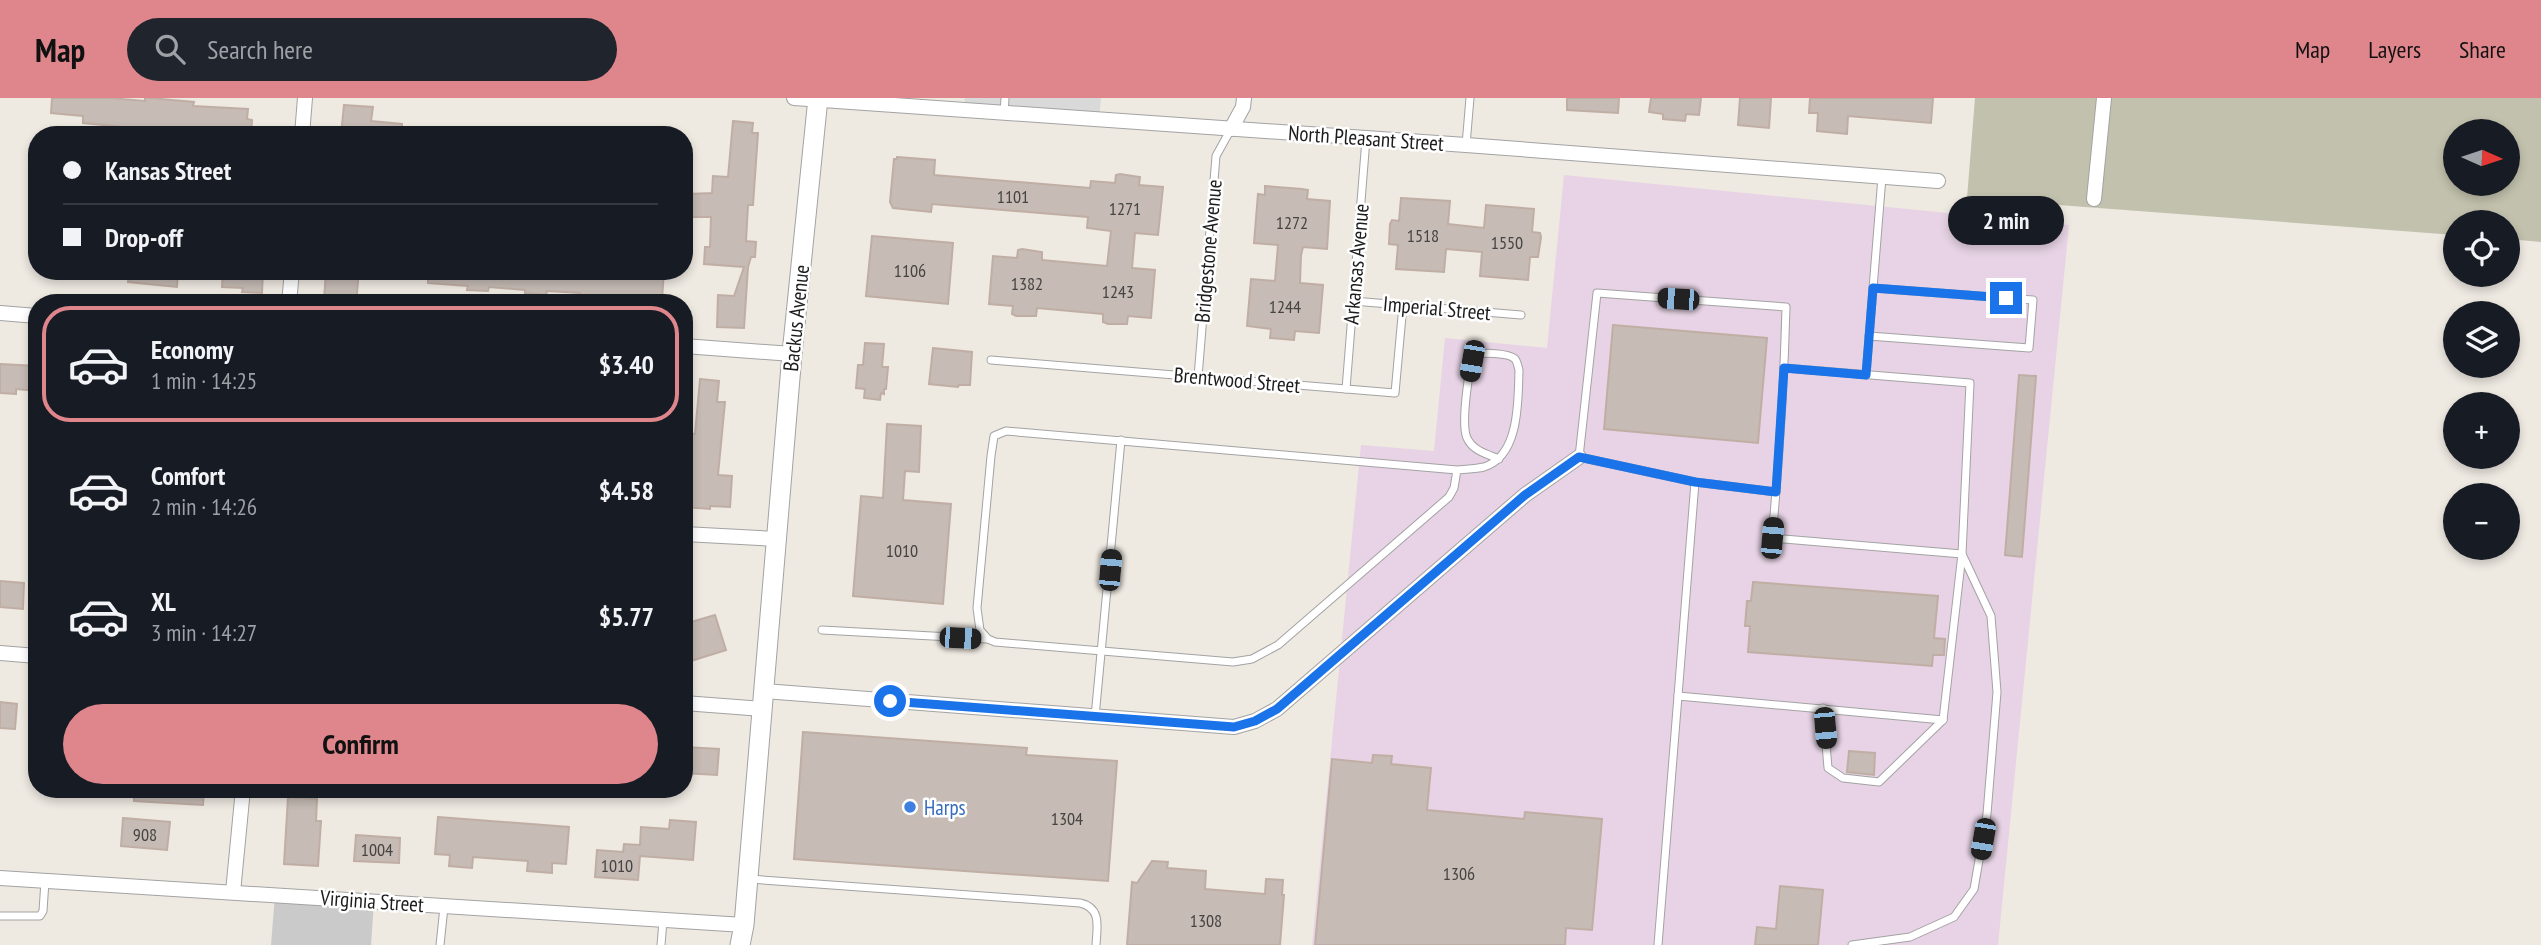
<!DOCTYPE html>
<html lang="en">
<head>
<meta charset="utf-8">
<style>
  body { margin:0; font-family:"PT Sans Narrow",sans-serif; background:#20242c; color:#f1f3f6; height:100vh; display:flex; flex-direction:column; font-size:26px; white-space:nowrap }
  * { box-sizing:border-box; margin:0 }
  p { font-size:23px; color:#9ea1a6 }
  .icon { flex:none; width:38px; height:38px; fill:none; stroke:currentColor; stroke-width:2; stroke-linecap:round; stroke-linejoin:round }
  .map { position:relative; flex:1; overflow:hidden }
  .details { position:absolute; left:28px; top:196px; width:665px; height:504px; display:flex; flex-direction:column; background:#171b24; border-radius:28px; box-shadow:0 4px 10px #0003 }
  .details>* { flex:none }
  .guide { position:absolute; left:28px; top:28px; width:665px; height:154px; border-radius:28px; box-shadow:0 4px 10px #0003; display:grid; align-content:center; height:154px; padding:0 35px; background:#171b24 }
  .needle { width:46px; rotate:93deg }
  .controls { position:absolute; left:2443px; top:21px; display:grid; gap:14px }
  .controls a { display:grid; place-items:center; width:77px; height:77px; border-radius:50%; background:#171b24; box-shadow:0 4px 10px #0003; font-size:35px }
  .end { position:absolute; width:32px; height:32px; margin:-16px; border:9px solid #1a73e8; background:#fff; box-shadow:0 0 0 4px #fff }
  .from { border-radius:50% }
  .bubble { position:absolute; height:49px; border-radius:24px; background:#171b24; box-shadow:0 4px 10px #0003; font-size:23px; font-weight:700; line-height:49px; text-align:center }
  .car { position:absolute; width:21px; height:42px; margin:-21px -10px; border-radius:9px; box-shadow:0 0 5px 2px #0007; background:linear-gradient(#222 24%,#8ab4d8 0 40%,#222 0 76%,#8ab4d8 0 86%,#222 0) }
  .guide b { display:flex; align-items:center; gap:24px; height:66px; font-size:26px }
  .guide b+b { border-top:2px solid #363941 }
  .guide i { width:18px; height:18px; background:#f1f3f6 }
  ul { padding:12px 0 0; list-style:none }
  li { display:flex; align-items:center; gap:21px; height:116px; margin:0 14px 10px; padding:0 21px; border:4px solid transparent; border-radius:28px }
  li div { flex:1 }
  li b { display:block; font-size:26px }
  li em { font-style:normal; font-weight:700 }
  li.selected { border-color:#df868d }
  li>.icon { width:63px; height:63px; stroke-width:1.5 }
  .cta { display:flex; gap:14px; margin-top:auto; padding:14px 35px }
  .cta a { flex:1; height:80px; border-radius:42px; background:#df868d; color:#111; font-size:28px; font-weight:700; line-height:80px; text-align:center }
  header { display:flex; align-items:center; gap:42px; box-sizing:border-box; height:98px; padding:0 35px; background:#df868d; color:#111 }
  header strong { font-size:33px }
  nav { display:flex; gap:38px; margin-inline-start:auto; font-size:24px }
  .search { width:490px; height:63px; background:#20242c; display:flex; align-items:center; gap:18px; box-sizing:border-box; padding:0 24px; border-radius:38px; color:#9ea1a6; font-size:26px }
  .map>svg:first-child { display:block }
  .residential { fill:#dad9d9 }
  .industrial { fill:#e7d3e5 }
  .religious { fill:#cacaca }
  .construction { fill:#c2c1ad; fill-rule:evenodd }
  .building { fill:#c6bbb5; stroke:#c0aea4; stroke-width:2 }
  .lines { fill:none; stroke-linecap:round; stroke-linejoin:round }
  .service-casing { stroke:#a3a3a3; stroke-width:9 }
  .minor-casing { stroke:#a3a3a3; stroke-width:16 }
  .tertiary-casing { stroke:#a3a3a3; stroke-width:21 }
  .service { stroke:#fff; stroke-width:7 }
  .minor { stroke:#fff; stroke-width:14 }
  .tertiary { stroke:#fff; stroke-width:19 }
  .route { stroke:#1a73e8; stroke-width:9 }
  .shop-dot { fill:#3f7fe0; stroke:#fff; stroke-width:2.5 }
  .labels { text-anchor:middle; dominant-baseline:central; stroke-width:5; stroke-linejoin:round; paint-order:stroke }
  .number-label { font-size:18px; fill:#464442 }
  .street-label { font-size:21px; fill:#1c1c1c; stroke:#fff }
  .shop-label { font-size:21px; fill:#366cbe; stroke:#fff; text-anchor:start }
</style>
</head>
<body>
<header>
<strong>Map</strong>
<div class="search"><svg class="icon" aria-label="search" viewBox="0 0 24 24"><circle cx="10" cy="10" r="6"/><path d="M15 15l6 6"/></svg>Search here</div>
<nav><a>Map</a><a>Layers</a><a>Share</a></nav>
</header>
<div class="map">
<svg width="2541" height="847" viewBox="0 0 2541 847">
  <rect width="100%" height="100%" fill="#eee9e1"/>
  <polygon class="residential" points="965,0 1101,0 1099,22 964,12"/>
  <polygon class="industrial" points="1564,77 2069,127 1998,847 1312,847 1361,347 1434,353 1445,240 1547,250"/>
  <polygon class="religious" points="275,797 374,803 371,847 271,847"/>
  <path class="construction" d="M1975,0H2541V144L2508,141V124H2455V137L1967,100ZM2455,33H2508V86H2455Z"/>
  <g class="building">
    <polygon points="52,0 110,0 145,3 145,0 150,0 194,4 193,8 248,11 247,21 252,22 251,36 204,37 83,25 83,18 51,15"/>
    <polygon points="1567,0 1619,0 1618,15 1567,12"/>
    <polygon points="1651,0 1701,0 1699,17 1686,16 1685,23 1663,21 1663,16 1649,14"/>
    <polygon points="1740,0 1771,0 1769,30 1738,27"/>
    <polygon points="1810,0 1933,0 1931,25 1848,18 1847,36 1817,33 1818,15 1809,15"/>
    <polygon points="344,7 373,9 371,23 402,26 402,37 341,37"/>
    <polygon points="733,23 753,25 752,35 758,35 753,107 748,107 746,143 756,144 755,159 751,159 748,169 744,230 717,229 718,197 734,198 744,169 704,166 705,149 710,149 711,119 690,119 689,96 712,95 713,78 728,79"/>
    <polygon points="897,59 935,62 934,77 1090,90 1091,83 1115,85 1116,77 1120,76 1140,79 1139,87 1163,89 1158,137 1135,135 1132,170 1155,172 1151,220 1128,218 1127,226 1108,226 1103,224 1103,216 1037,210 1036,218 1016,218 1012,216 1013,208 989,206 993,158 1017,160 1018,152 1022,151 1042,154 1042,162 1107,168 1111,133 1087,130 1088,119 932,106 931,114 893,110 890,104 894,61 897,61"/>
    <polygon points="1265,88 1302,91 1308,92 1307,101 1330,103 1327,151 1303,149 1301,157 1300,185 1323,187 1319,235 1295,233 1294,242 1270,240 1271,231 1247,228 1251,181 1275,183 1278,147 1254,145 1258,96 1265,97"/>
    <polygon points="1401,100 1450,103 1448,126 1484,130 1486,107 1534,111 1532,134 1540,135 1541,139 1538,159 1530,159 1528,182 1480,178 1482,154 1446,151 1444,174 1396,171 1398,147 1389,146 1390,126 1392,122 1399,123"/>
    <polygon points="872,138 953,145 948,206 866,198"/>
    <polygon points="129,173 178,173 177,189 128,184"/>
    <polygon points="223,173 263,173 262,195 242,194 243,190 222,189"/>
    <polygon points="326,173 359,173 356,205 324,202"/>
    <polygon points="428,173 664,173 662,201 652,201 651,205 580,199 580,195 547,193 546,197 525,195 525,192 489,189 488,193 467,192 468,188 428,185"/>
    <polygon points="1613,227 1767,240 1758,345 1604,331"/>
    <polygon points="865,245 884,246 882,269 888,269 886,291 884,291 884,296 881,295 880,302 864,300 865,291 856,290 858,267 863,267"/>
    <polygon points="933,250 972,254 970,287 959,287 958,289 929,286"/>
    <polygon points="0,266 37,268 37,293 16,291 16,296 0,295"/>
    <polygon points="2019,277 2036,278 2022,459 2005,457"/>
    <polygon points="700,281 719,283 717,304 725,304 718,377 732,378 730,409 710,408 710,411 684,409 684,335 695,336"/>
    <polygon points="887,326 921,328 919,374 905,373 903,402 951,406 943,506 853,498 861,398 883,400"/>
    <polygon points="0,483 24,485 23,511 0,509"/>
    <polygon points="1753,484 1938,498 1934,540 1945,541 1944,557 1933,557 1932,568 1748,554 1750,528 1745,528 1747,503 1751,503"/>
    <polygon points="715,517 726,552 691,563 684,540 684,526"/>
    <polygon points="0,604 17,606 15,631 0,630"/>
    <polygon points="803,634 1027,650 1026,657 1117,663 1108,783 794,761"/>
    <polygon points="684,649 719,651 717,677 684,675"/>
    <polygon points="1849,653 1875,655 1874,677 1847,674"/>
    <polygon points="1373,657 1392,658 1391,666 1431,670 1427,712 1524,721 1525,714 1602,721 1592,832 1566,830 1565,847 1315,847 1332,661 1372,665"/>
    <polygon points="134,691 204,691 203,707 134,703"/>
    <polygon points="288,699 317,701 316,723 321,723 318,768 284,766"/>
    <polygon points="438,719 569,729 566,766 552,765 552,775 527,773 528,763 473,759 472,770 449,768 450,757 435,756"/>
    <polygon points="123,720 170,724 167,752 121,748"/>
    <polygon points="670,722 696,724 693,762 640,758 638,782 595,779 597,752 623,754 624,746 640,747 641,729 669,731"/>
    <polygon points="356,737 400,740 399,765 354,763"/>
    <polygon points="1152,763 1168,764 1167,770 1206,773 1205,791 1265,796 1266,781 1283,782 1282,797 1284,797 1280,847 1127,847 1132,784 1137,785"/>
    <polygon points="1780,788 1823,792 1818,847 1755,847 1757,829 1776,831"/>
  </g>
  <g class="lines">
    <defs>
      <g id="service">
        <polyline points="1004,15 1005,0"/>
        <polyline points="1466,47 1470,0"/>
        <polyline points="1353,203 1521,217"/>
        <polyline points="1869,238 2029,250 2033,202 1873,190"/>
        <polyline points="991,262 1395,295 1403,207"/>
        <polyline points="1784,270 1970,285 1962,456 1991,518 1997,594 1987,716 1974,791 1954,819 1910,839 1852,847"/>
        <polyline points="1866,277 1882,79"/>
        <polyline points="1198,279 1216,58 1231,31"/>
        <polyline points="1346,291 1366,41"/>
        <path d="M1457,372L1454,390L1449,399L1278,547L1252,561L1233,564L995,544L988,541L980,532L977,510L991,358L994,338L1006,333L1457,372C1465,371 1475,371 1484,369C1520,358 1518,302 1519,272C1518,269 1517,263 1515,261C1509,255 1482,254 1475,257C1468,270 1461,327 1467,340C1473,353 1487,356 1499,361"/>
        <polyline points="822,532 987,541"/>
        <polyline points="1678,598 1695,384"/>
        <polyline points="1823,610 1828,670 1843,680 1879,684 1943,622"/>
        <polyline points="1095,619 1121,342"/>
        <path d="M749,781L1080,805C1102,810 1097,829 1096,847"/>
        <polyline points="0,818 40,818 43,813 45,783"/>
        <polyline points="440,847 444,809"/>
        <polyline points="661,847 663,823"/>
        <path d="M1658,847L1678,598L1943,622L1962,456L1772,440C1779,363 1784,286 1786,209L1597,195L1579,359L1695,384L1776,394"/>
      </g>
      <g id="minor">
        <polyline points="794,0 1466,47 1938,83"/>
        <polyline points="1231,31 1243,9 1244,0"/>
        <polyline points="302,37 305,0"/>
        <polyline points="2094,101 2104,0"/>
        <polyline points="289,205 292,173"/>
        <polyline points="0,215 37,218"/>
        <polyline points="684,248 792,256"/>
        <polyline points="684,436 777,441"/>
        <polyline points="0,555 37,558"/>
        <polyline points="764,593 1234,629 1255,623 1277,611 1525,397 1579,359"/>
        <polyline points="684,605 763,611"/>
        <polyline points="0,780 744,827"/>
        <polyline points="233,794 243,691"/>
      </g>
      <polyline id="tertiary" points="740,847 744,827 792,256 818,0"/>
    </defs>
    <use href="#service" class="service-casing"/>
    <use href="#minor" class="minor-casing"/>
    <use href="#tertiary" class="tertiary-casing"/>
    <use href="#service" class="service"/>
    <use href="#minor" class="minor"/>
    <use href="#tertiary" class="tertiary"/>
  </g>
  <g class="lines">
    <polyline class="route" points="890,603 1234,629 1255,623 1277,611 1525,397 1579,359 1695,384 1776,394 1784,270 1866,277 1873,190 2006,200"/>
  </g>
  <circle class="shop-dot" cx="910" cy="709" r="7"/>
  <g class="labels">
    <g class="number-label">
      <text x="1013" y="98">1101</text>
      <text x="1125" y="110">1271</text>
      <text x="1292" y="124">1272</text>
      <text x="1423" y="137">1518</text>
      <text x="1507" y="144">1550</text>
      <text x="910" y="172">1106</text>
      <text x="1027" y="185">1382</text>
      <text x="1118" y="193">1243</text>
      <text x="1285" y="208">1244</text>
      <text x="902" y="452">1010</text>
      <text x="1067" y="720">1304</text>
      <text x="145" y="736">908</text>
      <text x="377" y="751">1004</text>
      <text x="617" y="767">1010</text>
      <text x="1459" y="775">1306</text>
      <text x="1206" y="822">1308</text>
    </g>
    <g class="street-label">
      <text transform="translate(1366 40) rotate(4)">North Pleasant Street</text>
      <text transform="translate(1208 153) rotate(-85)">Bridgestone Avenue</text>
      <text transform="translate(1356 166) rotate(-85)">Arkansas Avenue</text>
      <text transform="translate(1437 210) rotate(5)">Imperial Street</text>
      <text transform="translate(796 220) rotate(-84)">Backus Avenue</text>
      <text transform="translate(1237 282) rotate(5)">Brentwood Street</text>
      <text transform="translate(372 803) rotate(4)">Virginia Street</text>
    </g>
    <g class="shop-label">
      <text x="924" y="709">Harps</text>
    </g>
  </g>
</svg>
<div class="controls">
<a><svg class="needle" viewBox="-14 -14 28 28"><path d="M0-13l5 13h-10z" fill="#e53935"/><path d="M0 13l5-13h-10z" fill="#9ea1a6"/></svg></a>
<a><svg class="icon" aria-label="locate" viewBox="0 0 24 24"><circle cx="12" cy="12" r="6"/><path d="M12 2v4M12 18v4M2 12h4M18 12h4"/></svg></a>
<a><svg class="icon" aria-label="layers" viewBox="0 0 24 24"><path d="M12 4l9 5-9 5-9-5zM3 14l9 5 9-5"/></svg></a>
<a>+</a>
<a>−</a>
</div>
<i class="end from" style="left:890px;top:603px"></i>
<i class="end" style="left:2006px;top:200px"></i>
<div class="bubble" style="left:1948px;top:98px;width:116px">2 min</div>
<i class="car" style="left:1678px;top:201px;rotate:274deg"></i>
<i class="car" style="left:1472px;top:263px;rotate:190deg"></i>
<i class="car" style="left:1772px;top:440px;rotate:5deg"></i>
<i class="car" style="left:1110px;top:472px;rotate:5deg"></i>
<i class="car" style="left:960px;top:540px;rotate:93deg"></i>
<i class="car" style="left:1825px;top:630px;rotate:175deg"></i>
<i class="car" style="left:1983px;top:741px;rotate:190deg"></i>
<div class="guide">
<b><i class="from"></i>Kansas Street</b>
<b><i></i>Drop-off</b>
</div>
<section class="details">
<ul>
<li class="selected"><svg class="icon" aria-label="car" viewBox="0 0 24 24"><path d="M5 17H2v-5l4-1 3-4h7l3 4 3 1v5h-3M9 17h6M6 11h13"/><circle cx="7" cy="17" r="2"/><circle cx="17" cy="17" r="2"/></svg><div><b>Economy</b><p>1 min · 14:25</p></div><em>$3.40</em></li>
<li><svg class="icon" aria-label="car" viewBox="0 0 24 24"><path d="M5 17H2v-5l4-1 3-4h7l3 4 3 1v5h-3M9 17h6M6 11h13"/><circle cx="7" cy="17" r="2"/><circle cx="17" cy="17" r="2"/></svg><div><b>Comfort</b><p>2 min · 14:26</p></div><em>$4.58</em></li>
<li><svg class="icon" aria-label="car" viewBox="0 0 24 24"><path d="M5 17H2v-5l4-1 3-4h7l3 4 3 1v5h-3M9 17h6M6 11h13"/><circle cx="7" cy="17" r="2"/><circle cx="17" cy="17" r="2"/></svg><div><b>XL</b><p>3 min · 14:27</p></div><em>$5.77</em></li>
</ul>
<div class="cta"><a>Confirm</a></div>
</section>
</div>
</body>
</html>
